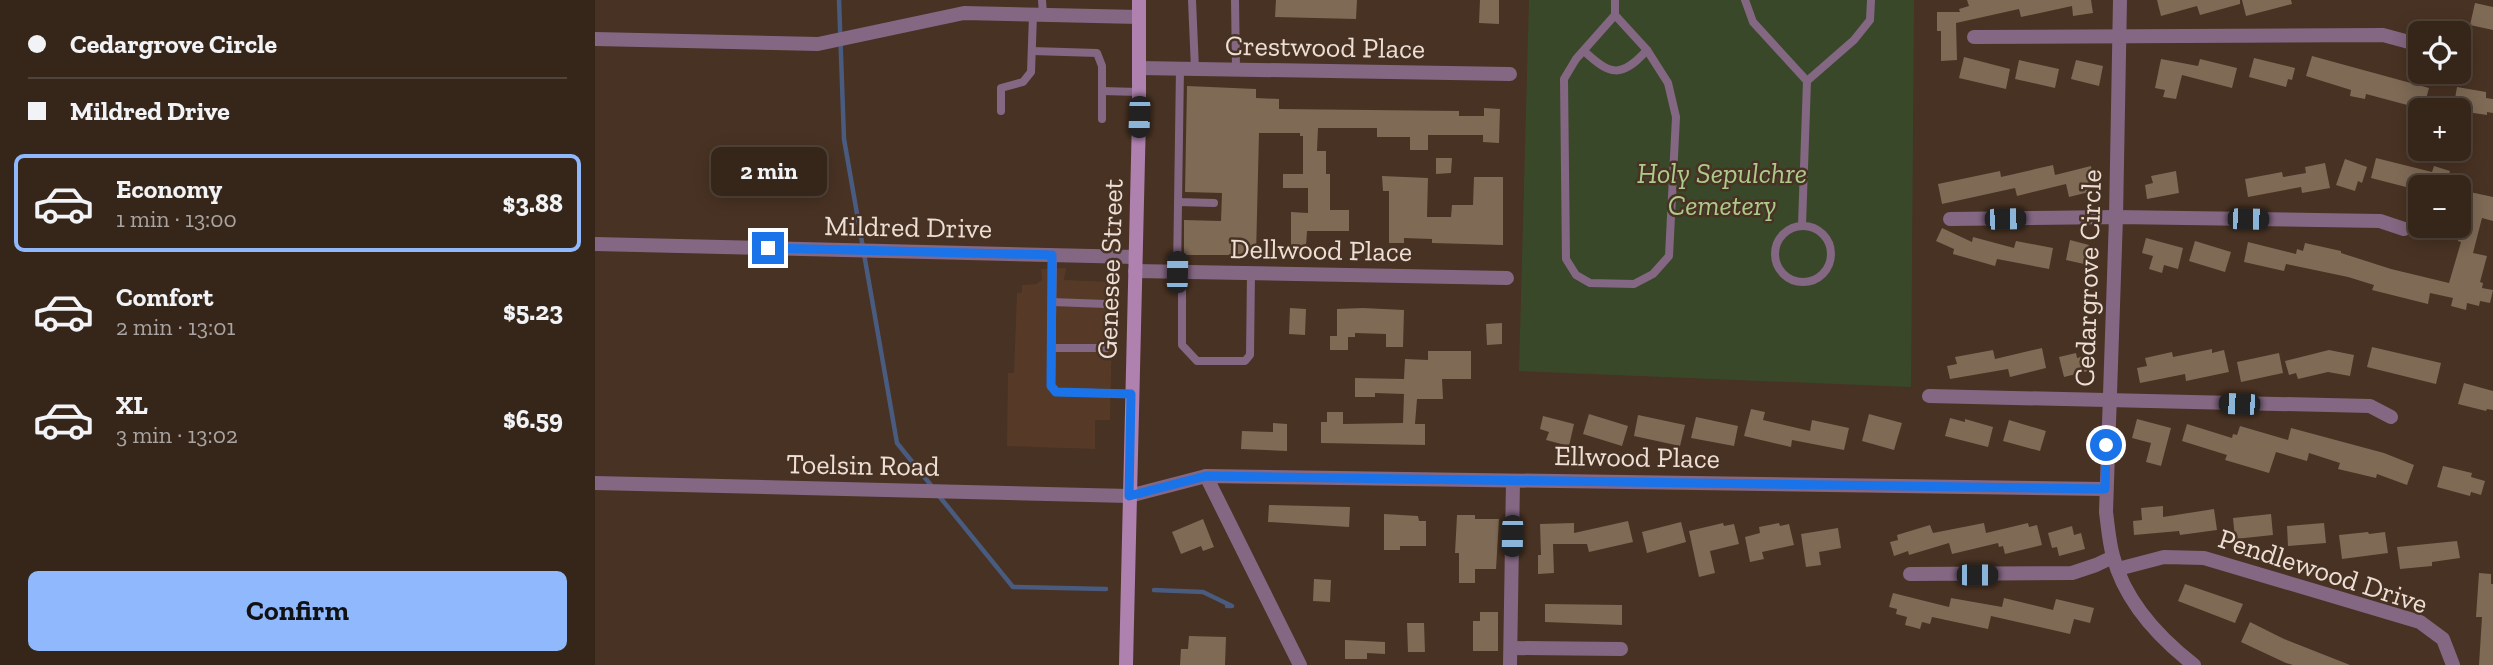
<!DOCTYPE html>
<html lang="en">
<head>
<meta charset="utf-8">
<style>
  body { margin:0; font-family:"Zilla Slab",serif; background:#3d2e23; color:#f1f3f6; height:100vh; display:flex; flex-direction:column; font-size:26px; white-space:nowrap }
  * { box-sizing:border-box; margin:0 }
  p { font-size:23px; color:#aaa5a2 }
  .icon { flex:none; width:38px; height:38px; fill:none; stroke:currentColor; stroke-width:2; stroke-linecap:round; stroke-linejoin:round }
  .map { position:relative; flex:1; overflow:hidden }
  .details { display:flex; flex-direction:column; background:#36261a; width:595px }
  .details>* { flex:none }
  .banner { display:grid; align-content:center; height:154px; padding:0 28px; background:#36261a }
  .controls { position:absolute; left:1813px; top:21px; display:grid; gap:14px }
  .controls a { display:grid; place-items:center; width:63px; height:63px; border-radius:10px; background:#36261a; box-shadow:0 4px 18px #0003,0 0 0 2px #504339; font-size:35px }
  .end { position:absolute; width:32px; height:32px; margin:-16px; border:9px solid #1a73e8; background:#fff; box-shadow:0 0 0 4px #fff }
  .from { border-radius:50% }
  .bubble { position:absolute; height:49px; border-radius:10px; background:#36261a; box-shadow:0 4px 18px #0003,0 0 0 2px #504339; font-size:23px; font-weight:800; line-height:49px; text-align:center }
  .car { position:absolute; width:21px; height:42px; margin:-21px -10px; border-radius:9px; box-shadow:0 0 5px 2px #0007; background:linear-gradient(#222 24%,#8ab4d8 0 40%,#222 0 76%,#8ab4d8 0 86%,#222 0) }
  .banner b { display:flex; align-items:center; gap:24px; height:66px; font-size:26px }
  .banner b+b { border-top:2px solid #504339 }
  .banner i { width:18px; height:18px; background:#f1f3f6 }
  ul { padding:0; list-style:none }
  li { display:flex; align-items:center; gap:21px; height:98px; margin:0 14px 10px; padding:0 14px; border:4px solid transparent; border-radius:10px }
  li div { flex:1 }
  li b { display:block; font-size:26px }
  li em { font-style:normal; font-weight:800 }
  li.active { border-color:#90b8fd }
  li>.icon { width:63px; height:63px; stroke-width:1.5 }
  .primary-button { display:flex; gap:14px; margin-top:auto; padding:14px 28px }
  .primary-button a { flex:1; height:80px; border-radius:10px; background:#90b8fd; color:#111; font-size:28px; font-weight:800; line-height:80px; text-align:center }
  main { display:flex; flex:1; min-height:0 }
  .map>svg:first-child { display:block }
  .built { fill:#563a27 }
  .green { fill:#3a482a }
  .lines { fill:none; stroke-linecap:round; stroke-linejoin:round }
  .stream { stroke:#495b7f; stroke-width:4.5 }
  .building { fill:#7e6a55 }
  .lane { stroke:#846783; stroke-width:8 }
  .street { stroke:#846783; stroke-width:14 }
  .secondary { stroke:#ae81ae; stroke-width:14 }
  .route { stroke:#1a73e8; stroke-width:9 }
  .labels { text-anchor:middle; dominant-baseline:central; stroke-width:5; stroke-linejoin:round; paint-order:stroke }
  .street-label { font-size:28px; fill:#eddfd6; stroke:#483223 }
  .park-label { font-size:28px; font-style:italic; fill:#adcb8a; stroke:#483223 }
</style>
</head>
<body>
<main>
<section class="details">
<div class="banner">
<b><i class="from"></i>Cedargrove Circle</b>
<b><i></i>Mildred Drive</b>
</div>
<ul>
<li class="active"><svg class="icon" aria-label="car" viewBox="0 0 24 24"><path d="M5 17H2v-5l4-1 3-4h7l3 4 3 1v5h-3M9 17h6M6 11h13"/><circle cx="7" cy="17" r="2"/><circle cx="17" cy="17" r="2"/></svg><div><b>Economy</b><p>1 min · 13:00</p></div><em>$3.88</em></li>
<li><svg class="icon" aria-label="car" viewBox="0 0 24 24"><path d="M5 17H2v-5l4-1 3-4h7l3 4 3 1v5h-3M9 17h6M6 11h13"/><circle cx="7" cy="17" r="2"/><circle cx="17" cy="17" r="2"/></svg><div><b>Comfort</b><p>2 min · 13:01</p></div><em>$5.23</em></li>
<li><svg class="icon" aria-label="car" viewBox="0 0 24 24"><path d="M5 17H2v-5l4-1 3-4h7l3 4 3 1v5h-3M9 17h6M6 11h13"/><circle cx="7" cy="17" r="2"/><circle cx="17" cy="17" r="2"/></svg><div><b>XL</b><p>3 min · 13:02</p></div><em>$6.59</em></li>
</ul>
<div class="primary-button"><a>Confirm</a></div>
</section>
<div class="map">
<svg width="1898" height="665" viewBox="0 0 1898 665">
  <rect width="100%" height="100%" fill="#483223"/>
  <polygon class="built" points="471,268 469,280 513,282 518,285 515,420 500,420 500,449 412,446 413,373 419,373 422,293 427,293 427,285 441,284 447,280 446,269"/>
  <polygon class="green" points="934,0 1319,0 1316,387 924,371"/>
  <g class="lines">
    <g class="stream">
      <polyline points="244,0 249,139 302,443 339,489"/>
      <polyline points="344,496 418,587 511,589"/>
      <polyline points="559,590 608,592 637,606 632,606"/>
    </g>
  </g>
  <g class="building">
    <polygon points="681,0 762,0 761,19 680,17"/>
    <polygon points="885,0 904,0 904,24 884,23"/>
    <polygon points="1372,0 1496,0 1498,13 1478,16 1477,6 1426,17 1424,9 1361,23 1362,60 1346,61 1346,31 1342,31 1342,12 1365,12 1364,9 1374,6"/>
    <polygon points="1562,0 1645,0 1645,4 1605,15 1602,6 1566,16"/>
    <polygon points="1647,0 1696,0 1697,4 1651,16"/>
    <polygon points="1880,3 1898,7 1898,30 1875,25"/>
    <polygon points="1717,56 1834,88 1828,110 1815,110 1816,106 1771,94 1770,99 1755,96 1756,90 1711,76"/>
    <polygon points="1369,57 1415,69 1411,89 1364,78"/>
    <polygon points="1659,58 1700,68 1697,80 1693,79 1691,87 1654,77"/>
    <polygon points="1566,59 1603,66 1605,59 1642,68 1637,88 1587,75 1581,99 1568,97 1570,90 1560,88"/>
    <polygon points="1424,60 1464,69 1460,88 1420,79"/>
    <polygon points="1481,60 1508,66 1504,86 1476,79"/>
    <polygon points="592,86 661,89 661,98 684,99 684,109 864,111 864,116 889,116 889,108 905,109 904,143 888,142 888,135 833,135 833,150 815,150 815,137 782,137 782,128 723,128 722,151 731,151 731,174 735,174 735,210 754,210 754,231 712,231 711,246 696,246 696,212 713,213 713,188 688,188 688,174 708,174 708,136 705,136 705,133 664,133 661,255 589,255 589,220 626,221 627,193 590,192"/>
    <polygon points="1862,87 1891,92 1891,98 1898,99 1898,113 1892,112 1892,115 1858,110"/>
    <polygon points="841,158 857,158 856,173 841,174"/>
    <polygon points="1781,158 1837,172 1839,166 1855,171 1850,187 1811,187 1776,178"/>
    <polygon points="1750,159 1772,167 1767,183 1763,181 1760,191 1741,185"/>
    <polygon points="1730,163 1735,188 1707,193 1706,187 1653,197 1650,179 1687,172 1688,177 1711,173 1710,167"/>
    <polygon points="1458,165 1460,175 1496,166 1499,181 1492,183 1494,192 1474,197 1471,184 1422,196 1420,188 1347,204 1343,184 1405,171 1406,177"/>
    <polygon points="1581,171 1584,193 1552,199 1550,185 1558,183 1556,176"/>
    <polygon points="787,176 833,178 832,217 856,217 857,205 878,205 879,177 908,177 908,245 837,243 837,239 809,238 809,243 794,243 794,191 788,191"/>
    <polygon points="1875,192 1898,197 1898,221 1887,218 1878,253 1892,256 1885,282 1888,283 1887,288 1898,290 1895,303 1885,301 1884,306 1872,303 1871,310 1856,306 1858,298 1835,293 1833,304 1777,290 1779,285 1753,277 1691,264 1689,271 1649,262 1653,242 1701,254 1702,249 1708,251 1710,243 1746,251 1746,253 1796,269 1854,283 1866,242 1863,241"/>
    <polygon points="1347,228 1377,242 1378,237 1419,248 1421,241 1458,248 1454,269 1402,259 1400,266 1358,254 1359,249 1341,241"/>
    <polygon points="1551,238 1588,248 1583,269 1569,265 1567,273 1554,269 1558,256 1547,253"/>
    <polygon points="1475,240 1494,245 1489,264 1471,260"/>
    <polygon points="1600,241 1636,252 1630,272 1594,261"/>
    <polygon points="695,308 711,309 710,335 694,334"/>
    <polygon points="768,308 809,310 808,347 791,347 791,334 760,333 760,337 753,337 753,350 735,350 735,336 742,336 742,309"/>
    <polygon points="907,323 907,344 892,345 891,324"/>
    <polygon points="1777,347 1846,363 1841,384 1772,367"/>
    <polygon points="1447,348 1451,368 1415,377 1413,369 1355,379 1352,366 1362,364 1360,357 1398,350 1400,359"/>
    <polygon points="1617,349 1617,353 1629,350 1634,372 1591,381 1590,374 1545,383 1542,368 1552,366 1550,358 1577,352 1578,357"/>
    <polygon points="1734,350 1759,355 1755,376 1733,372 1703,379 1701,373 1694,375 1690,361"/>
    <polygon points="833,351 876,351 876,379 847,379 848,399 822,399 820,424 830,424 830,445 726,443 726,422 732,422 732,412 748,412 748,424 808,423 809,394 780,393 780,397 760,397 760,378 809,379 810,359 833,360"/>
    <polygon points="1481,353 1482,358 1493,355 1497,370 1469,377 1464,357"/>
    <polygon points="1684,353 1688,373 1646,382 1642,362"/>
    <polygon points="1869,383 1898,391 1898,410 1892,409 1891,411 1863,404"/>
    <polygon points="1156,409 1170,412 1168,420 1215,431 1217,420 1254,428 1249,450 1197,440 1196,447 1149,436"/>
    <polygon points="994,414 1033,426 1027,446 988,434"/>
    <polygon points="1274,414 1307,423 1299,450 1267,441"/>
    <polygon points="1043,415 1090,425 1085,446 1039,436"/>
    <polygon points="948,416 979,424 974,446 951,440 954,432 945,429"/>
    <polygon points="1101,417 1143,426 1139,446 1096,438"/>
    <polygon points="1355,418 1370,422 1370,419 1398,427 1393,447 1350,436"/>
    <polygon points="1542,419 1576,428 1566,466 1551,462 1556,443 1537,438"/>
    <polygon points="1414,420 1451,431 1445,451 1408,441"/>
    <polygon points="678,423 692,424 692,451 646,449 647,431 678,432"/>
    <polygon points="1592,424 1637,438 1638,434 1642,435 1645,426 1693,440 1696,428 1789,453 1819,465 1812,485 1782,474 1781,478 1743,469 1745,463 1714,453 1712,461 1681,452 1674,473 1630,460 1632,455 1587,441"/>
    <polygon points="1848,466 1877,473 1876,477 1890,481 1886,495 1876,492 1875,496 1842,487"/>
    <polygon points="674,505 755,507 754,527 673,522"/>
    <polygon points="1568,506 1568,517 1619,509 1622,530 1585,535 1584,531 1539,535 1538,521 1547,520 1546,508"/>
    <polygon points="789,514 823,516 824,521 831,521 831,546 805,546 805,550 789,550"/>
    <polygon points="1676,514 1678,535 1640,539 1638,518"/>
    <polygon points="862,515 880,515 880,519 904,519 901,569 880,569 880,583 864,583 864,553 860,553"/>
    <polygon points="608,519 619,547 608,551 606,546 586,554 577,532"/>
    <polygon points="1033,521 1038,542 994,552 992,544 958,544 959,573 943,574 943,555 946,555 945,524 979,523 979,533"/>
    <polygon points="1086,522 1091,542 1052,553 1047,532"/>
    <polygon points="1128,523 1129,526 1139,524 1144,544 1115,551 1120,573 1104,577 1094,531"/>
    <polygon points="1184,523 1185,526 1194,524 1199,545 1167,552 1169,559 1155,562 1150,537 1165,533 1164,527"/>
    <polygon points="1389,523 1391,533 1433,523 1434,527 1442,525 1447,545 1410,554 1408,546 1404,547 1403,543 1357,554 1354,543 1314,555 1313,551 1299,556 1295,542 1303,540 1302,535 1335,525 1338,533"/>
    <polygon points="1729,523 1731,543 1693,546 1692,526"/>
    <polygon points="1477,526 1479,535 1486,533 1490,549 1464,556 1462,547 1457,548 1453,533"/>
    <polygon points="1243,528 1246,548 1224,552 1226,565 1211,567 1206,534"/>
    <polygon points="1773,532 1774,534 1790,532 1793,553 1747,559 1744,535"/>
    <polygon points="1862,541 1865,558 1837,562 1837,566 1805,569 1802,547"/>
    <polygon points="1884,573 1896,574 1896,584 1898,584 1898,665 1884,665 1887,617 1881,617"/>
    <polygon points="719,579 736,580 735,602 718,601"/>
    <polygon points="1590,584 1648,604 1640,623 1583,601"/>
    <polygon points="1298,593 1354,607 1356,598 1407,607 1409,598 1458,610 1461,599 1499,608 1495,623 1479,619 1475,634 1396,616 1393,629 1337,617 1335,624 1327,622 1325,629 1310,625 1312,617 1301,614 1302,609 1294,607"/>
    <polygon points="950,604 1027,605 1027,625 950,622"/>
    <polygon points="885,612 903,612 903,651 878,651 878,621 885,621"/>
    <polygon points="1655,622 1689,639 1755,665 1698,665 1691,663 1646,642"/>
    <polygon points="812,623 829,623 830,652 813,652"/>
    <polygon points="594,636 631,637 630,665 585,665 586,649 593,649"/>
    <polygon points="750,640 790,642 790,654 772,653 772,659 750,659"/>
  </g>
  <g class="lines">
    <g class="lane">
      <polyline points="447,0 448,15"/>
      <polyline points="597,0 600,69"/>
      <polyline points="640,0 641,69"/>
      <polyline points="1150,0 1158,22 1212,81 1259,40 1275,20 1276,0"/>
      <polyline points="1020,15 1052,50 1073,83 1081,117 1074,256 1058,274 1039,284 995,283 981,275 971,259 969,79 981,59 1020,15 1020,0"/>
      <polyline points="437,51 502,53 507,66 507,119"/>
      <path d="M989,51C1015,75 1026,79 1052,50"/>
      <polyline points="507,91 544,92"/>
      <polyline points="406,111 406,88 428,82 436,72 438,15"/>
      <polyline points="583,202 619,203"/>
      <polyline points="1207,225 1212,81"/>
      <circle cx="1208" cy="254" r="28"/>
      <polyline points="458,255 456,386 462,392 536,394"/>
      <polyline points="582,272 585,68"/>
      <polyline points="587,272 587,345 602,361 650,361 655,355 656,273"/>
      <polyline points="457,302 511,304"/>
      <polyline points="456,348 511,348"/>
    </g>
    <g class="street">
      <path d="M1525,0L1521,217L1511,512C1513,527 1514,542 1518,556C1530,602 1563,637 1599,665"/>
      <polyline points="1379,37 1788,35 1825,45"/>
      <polyline points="0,39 223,44 369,13 544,17"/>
      <polyline points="1864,56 1869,57"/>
      <polyline points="544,68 915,74"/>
      <polyline points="1355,219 1521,217 1785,221 1809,229"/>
      <polyline points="0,244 540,257"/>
      <polyline points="540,271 912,278"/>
      <polyline points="1334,396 1775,406 1796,417"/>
      <polyline points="611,476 705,665"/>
      <polyline points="0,483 534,496 611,476 1510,489"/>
      <polyline points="1523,569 1569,557 1609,558 1825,622 1848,639 1858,665"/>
      <polyline points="1315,574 1477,573 1501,565 1518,557"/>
      <polyline points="916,648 1026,649"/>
      <polyline points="915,665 918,481"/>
    </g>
    <polyline class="secondary" points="531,665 544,117 544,0"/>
  </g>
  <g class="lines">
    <polyline class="route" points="173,248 457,255 456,386 461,392 536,394 534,496 611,476 1510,489 1511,445"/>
  </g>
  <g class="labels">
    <g class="street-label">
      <text transform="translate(730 47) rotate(1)">Crestwood Place</text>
      <text transform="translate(313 227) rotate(1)">Mildred Drive</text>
      <text transform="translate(726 250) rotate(1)">Dellwood Place</text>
      <text transform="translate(515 269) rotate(-88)">Genesee Street</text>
      <text transform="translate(1493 278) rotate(-88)">Cedargrove Circle</text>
      <text transform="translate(1042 457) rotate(1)">Ellwood Place</text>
      <text transform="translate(268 465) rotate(1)">Toelsin Road</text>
      <text transform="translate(1728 571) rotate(18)">Pendlewood Drive</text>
    </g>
    <g class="park-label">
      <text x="1127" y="173">Holy Sepulchre<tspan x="1127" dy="32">Cemetery</tspan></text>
    </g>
  </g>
</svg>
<div class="controls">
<a><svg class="icon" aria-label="locate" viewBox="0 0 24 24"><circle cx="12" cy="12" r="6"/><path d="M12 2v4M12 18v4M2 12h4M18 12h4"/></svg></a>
<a>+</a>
<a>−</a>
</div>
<i class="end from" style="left:1511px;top:445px"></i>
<i class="end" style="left:173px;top:248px"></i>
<div class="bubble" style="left:116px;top:147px;width:116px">2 min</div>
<i class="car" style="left:544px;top:117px;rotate:182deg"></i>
<i class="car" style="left:1410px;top:219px;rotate:89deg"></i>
<i class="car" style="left:1653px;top:219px;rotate:91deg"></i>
<i class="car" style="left:582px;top:272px;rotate:1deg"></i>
<i class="car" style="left:1644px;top:404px;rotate:272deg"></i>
<i class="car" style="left:917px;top:536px;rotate:181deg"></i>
<i class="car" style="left:1382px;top:575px;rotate:90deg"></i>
</div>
</main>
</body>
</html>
